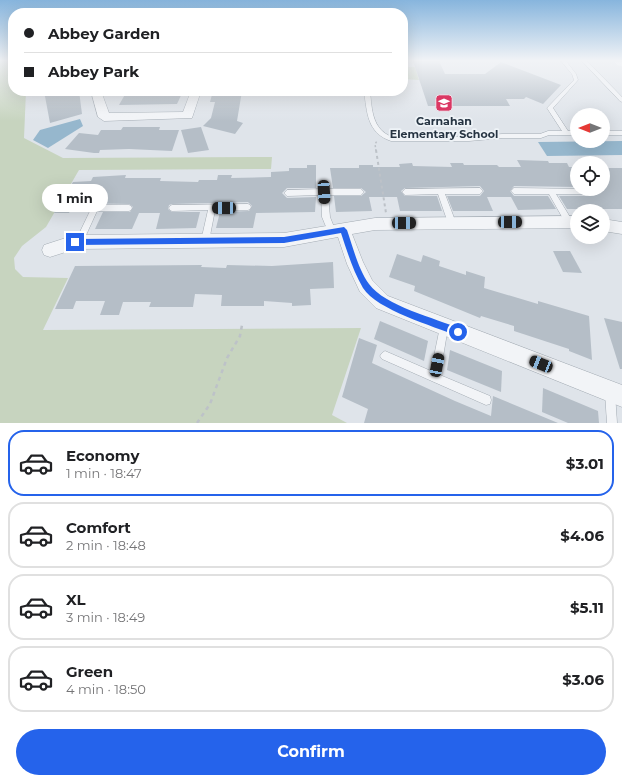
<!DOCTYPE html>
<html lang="en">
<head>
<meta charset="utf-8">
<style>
  body { margin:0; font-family:Montserrat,sans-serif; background:#f6f6f6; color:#202124; height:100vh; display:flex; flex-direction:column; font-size:15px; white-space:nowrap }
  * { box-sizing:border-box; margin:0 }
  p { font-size:13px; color:#757577 }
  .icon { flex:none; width:22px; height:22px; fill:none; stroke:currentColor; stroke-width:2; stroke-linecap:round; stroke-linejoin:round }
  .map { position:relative; height:423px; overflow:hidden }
  .sheet { display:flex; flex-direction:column; background:#fff; flex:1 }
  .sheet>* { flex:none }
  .guide { position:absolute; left:8px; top:8px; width:400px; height:88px; border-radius:16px; box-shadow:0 4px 16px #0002; display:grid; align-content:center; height:88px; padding:0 16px; background:#fff }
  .needle { width:26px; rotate:270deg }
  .tools { position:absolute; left:570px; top:108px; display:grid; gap:8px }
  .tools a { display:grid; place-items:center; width:40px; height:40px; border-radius:50%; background:#fff; box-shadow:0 4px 16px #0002; font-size:20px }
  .end { position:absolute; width:18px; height:18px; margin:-9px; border:5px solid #2563eb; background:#fff; box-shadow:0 0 0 2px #fff }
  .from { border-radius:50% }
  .bubble { position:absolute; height:28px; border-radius:14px; background:#fff; box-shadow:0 4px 16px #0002; font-size:13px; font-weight:700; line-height:28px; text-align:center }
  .car { position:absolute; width:12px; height:24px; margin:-12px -6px; border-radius:5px; box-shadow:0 0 3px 1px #0007; background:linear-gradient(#222 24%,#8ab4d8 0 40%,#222 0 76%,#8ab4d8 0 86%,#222 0) }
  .guide b { display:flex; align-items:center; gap:14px; height:38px; font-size:15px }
  .guide b+b { border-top:1px solid #e0e0e0 }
  .guide i { width:10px; height:10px; background:#202124 }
  ul { padding:7px 0 0; list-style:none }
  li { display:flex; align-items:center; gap:12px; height:66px; margin:0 8px 6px; padding:0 8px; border:2px solid #e0e0e0; border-radius:16px }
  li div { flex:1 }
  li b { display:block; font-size:15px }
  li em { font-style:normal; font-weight:700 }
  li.active { border-color:#2563eb }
  li>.icon { width:36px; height:36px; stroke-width:1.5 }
  .primary-button { display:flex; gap:8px; margin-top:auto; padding:8px 16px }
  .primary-button a { flex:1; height:46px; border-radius:24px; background:#2563eb; color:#fff; font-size:16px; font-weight:700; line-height:46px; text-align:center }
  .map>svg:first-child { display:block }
  .green { fill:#c7d4bf }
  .water { fill:#96b7cd }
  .building { fill:#b5bec7 }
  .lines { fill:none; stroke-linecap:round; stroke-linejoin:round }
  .lane-casing { stroke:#a4acb4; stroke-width:1 }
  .street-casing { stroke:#a4acb4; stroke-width:1 }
  .path-far2 { stroke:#bdc2c8; stroke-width:1.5; stroke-dasharray:2 2; stroke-linecap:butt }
  .path-far1 { stroke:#bdc2c8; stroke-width:2; stroke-dasharray:3 3; stroke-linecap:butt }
  .path { stroke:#bdc2c8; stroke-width:2.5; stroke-dasharray:4 4; stroke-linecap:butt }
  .lane { fill:#f2f4f7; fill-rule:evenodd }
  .street { fill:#f2f4f7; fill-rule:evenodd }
  .secondary { fill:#fff; fill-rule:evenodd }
  .route { fill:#2563eb }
  .labels { text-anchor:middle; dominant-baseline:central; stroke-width:3.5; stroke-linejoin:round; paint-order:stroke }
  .far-poi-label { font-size:11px; font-weight:bold; fill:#263442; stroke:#eef3f7 }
</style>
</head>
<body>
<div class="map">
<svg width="622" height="423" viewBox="0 0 622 423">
  <rect width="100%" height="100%" fill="#dfe4ea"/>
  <g class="green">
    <polygon points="0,61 13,61 13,91 26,91 24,138 63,158 272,157 271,169 79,170 46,227 22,246 14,258 15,269 23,277 68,278 43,330 361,328 332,415 347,423 0,423"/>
    <polygon points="403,67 415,67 419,80 403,79"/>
  </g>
  <g class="water">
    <polygon points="80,119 83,126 48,148 33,140 40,130"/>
    <polygon points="622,141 622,155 547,156 538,142"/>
  </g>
  <g class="building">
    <polygon points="413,61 439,61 445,74 485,74 501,62 561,85 543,104 526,97 524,99 506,99 510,106 428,106"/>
    <polygon points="44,91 79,91 82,114 50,123"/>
    <polygon points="127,91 183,91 177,104 119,105"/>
    <polygon points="213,91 242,91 237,121 243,123 235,134 203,126 211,118 215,102 210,102"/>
    <polygon points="123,127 160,127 159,130 179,130 172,151 129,149 100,150 99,153 94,153 65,149 79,133 98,135 101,130 121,130"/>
    <polygon points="201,127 209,150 188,153 181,130"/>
    <polygon points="517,160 548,161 549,163 567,163 569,167 577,167 577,187 514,186 510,191 514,196 548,196 556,209 518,210 511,197 487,197 493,211 453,211 447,196 480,196 484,191 480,186 405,188 401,191 405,196 437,196 442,211 400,211 397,197 369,197 372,211 336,212 334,196 361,196 366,192 361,188 333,188 330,168 359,168 359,165 373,165 373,167 400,167 399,164 412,163 413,166 452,167 450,163 463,163 464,165 497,165 499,167 521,167"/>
    <polygon points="307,165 316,165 316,188 287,188 282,193 287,198 316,197 315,212 256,213 253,228 216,228 220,212 249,211 252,206 248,202 172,204 169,205 168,209 172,212 200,212 196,228 156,229 160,213 139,213 132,229 95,229 103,212 130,212 133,207 129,204 74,203 69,213 54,213 73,182 91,181 93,177 126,175 125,178 161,178 160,181 198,182 199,180 217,180 218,175 232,175 231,178 271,177 271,172 289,171 289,168 307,168"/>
    <polygon points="603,168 622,168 622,209 567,209 559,196 586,196 590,192 590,189 603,189"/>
    <polygon points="553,251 570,251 582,273 563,272"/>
    <polygon points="397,254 421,262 423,255 440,261 439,266 466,275 466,271 485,277 484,288 538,304 538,301 589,316 592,360 569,351 569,349 514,331 514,326 481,316 480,318 414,291 415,286 389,277"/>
    <polygon points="333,262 334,288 310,289 311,305 292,306 292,303 264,301 264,306 221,306 222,295 195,294 193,307 149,307 151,302 123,302 119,315 100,315 105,301 76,301 73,309 55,309 75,266 202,265 201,267 226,268 227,265 272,266"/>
    <polygon points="604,318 622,322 622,369 620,369"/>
    <polygon points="380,321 428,341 424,361 374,339"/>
    <polygon points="359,338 377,345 372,363 455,401 491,416 493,396 558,423 364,423 368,409 342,397"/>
    <polygon points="450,350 502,371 501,392 447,370"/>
    <polygon points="543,388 598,411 599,423 568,423 542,412"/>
  </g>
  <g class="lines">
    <defs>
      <g id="lane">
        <path d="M561,61H566L576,74L578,80L553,108L568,131H577V135H549L541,138H502L469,141H391C367,133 367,112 364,91H370C372,110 372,129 392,137H469L502,134H540L548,131H562L547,108L574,80L572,74Z"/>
        <polygon points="582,61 587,61 622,97 622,102 620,101"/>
        <rect x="603" y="131" width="19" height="4"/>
        <polygon points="480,188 483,191 480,194 445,194 456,223 455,225 449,225 448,223 438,194 405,195 402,192 405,189"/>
        <polygon points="514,188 588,189 589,191 586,194 556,194 573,222 572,224 566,224 549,194 514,194 511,191"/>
        <polygon points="324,189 361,189 364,192 361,195 328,195 330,217 336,232 335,234 332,235 329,234 322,217 321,195 287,196 284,193 287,190"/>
        <polygon points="248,204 250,205 251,207 250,209 248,210 215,210 209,241 208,243 205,244 202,243 201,241 208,210 172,211 170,210 169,208 170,206 172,205"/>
        <polygon points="76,205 129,205 131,206 132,208 131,210 129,211 97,211 82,244 79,245 76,244 75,242 90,211 74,210 73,208 74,206"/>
        <polygon points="444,323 447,324 448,327 440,375 490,396 491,400 490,404 486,405 382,359 380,356 382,353 385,351 431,371 440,327 441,324"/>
        <polygon points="610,388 614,389 615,393 617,423 607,423 605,393 606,389"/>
      </g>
      <g id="street">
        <polygon points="91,91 101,91 109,113 183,112 191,91 201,91 192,118 104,121 98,117"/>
        <polygon points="577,216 577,228 375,230 352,234 363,262 372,280 388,296 622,385 622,407 376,308 360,292 347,264 338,237 284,247 75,249 50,257 44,255 42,250 44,245 75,235 284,233 375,218"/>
        <polygon points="603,219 622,222 622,234 603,231"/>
      </g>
    </defs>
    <use href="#lane" class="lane-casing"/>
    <use href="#street" class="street-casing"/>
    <polyline class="path-far2" points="376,151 375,144 377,141"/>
    <polyline class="path-far1" points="376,150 386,213"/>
    <polyline class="path" points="197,423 210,404 227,358 240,336 242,325"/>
    <use href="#lane" class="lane"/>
    <use href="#street" class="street"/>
    <polygon class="secondary" points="614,61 622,61 622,66 617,65"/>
  </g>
  <linearGradient id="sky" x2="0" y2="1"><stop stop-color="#87b5dd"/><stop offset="0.5" stop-color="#f1f3f6"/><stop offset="1" stop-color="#f1f3f6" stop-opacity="0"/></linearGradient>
  <rect width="622" height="121" fill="url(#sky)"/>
  <path class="route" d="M344,227L347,230C353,247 358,269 369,284C385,306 435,318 461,329V335L458,336C433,326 377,310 363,288C353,271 347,251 341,233L284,243L75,245L72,242L75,239L284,237Z"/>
  <defs>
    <symbol id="school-square" viewBox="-11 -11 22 22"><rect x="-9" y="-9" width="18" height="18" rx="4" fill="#db3763" stroke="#eef3f7"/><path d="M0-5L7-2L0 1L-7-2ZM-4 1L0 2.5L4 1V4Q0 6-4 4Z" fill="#fff"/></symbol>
  </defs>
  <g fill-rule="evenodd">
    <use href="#school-square" x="434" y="93" width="20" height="20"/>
  </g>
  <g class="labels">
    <g class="far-poi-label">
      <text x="444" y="121">Carnahan<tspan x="444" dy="13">Elementary School</tspan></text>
    </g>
  </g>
</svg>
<div class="tools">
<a><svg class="needle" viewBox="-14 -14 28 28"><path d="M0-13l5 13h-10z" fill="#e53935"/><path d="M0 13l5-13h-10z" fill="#757577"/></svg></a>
<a><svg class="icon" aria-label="locate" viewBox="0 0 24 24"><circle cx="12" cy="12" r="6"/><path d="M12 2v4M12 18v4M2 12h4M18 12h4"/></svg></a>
<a><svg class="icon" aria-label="layers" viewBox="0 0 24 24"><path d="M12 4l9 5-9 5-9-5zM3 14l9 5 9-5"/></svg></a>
</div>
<i class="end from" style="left:458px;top:332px"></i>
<i class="end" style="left:75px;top:242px"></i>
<div class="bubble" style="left:42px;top:184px;width:66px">1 min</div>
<i class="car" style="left:324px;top:192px;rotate:177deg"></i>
<i class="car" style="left:224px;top:208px;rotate:270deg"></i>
<i class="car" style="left:510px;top:222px;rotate:90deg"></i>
<i class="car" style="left:404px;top:223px;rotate:90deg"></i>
<i class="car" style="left:541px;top:364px;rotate:292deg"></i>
<i class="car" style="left:437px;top:365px;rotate:11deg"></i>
<div class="guide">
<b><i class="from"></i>Abbey Garden</b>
<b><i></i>Abbey Park</b>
</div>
</div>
<section class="sheet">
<ul>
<li class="active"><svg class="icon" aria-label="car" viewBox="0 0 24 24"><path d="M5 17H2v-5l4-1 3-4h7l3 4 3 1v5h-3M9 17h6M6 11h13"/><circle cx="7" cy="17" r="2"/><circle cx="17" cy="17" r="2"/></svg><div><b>Economy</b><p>1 min · 18:47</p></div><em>$3.01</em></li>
<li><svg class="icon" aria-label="car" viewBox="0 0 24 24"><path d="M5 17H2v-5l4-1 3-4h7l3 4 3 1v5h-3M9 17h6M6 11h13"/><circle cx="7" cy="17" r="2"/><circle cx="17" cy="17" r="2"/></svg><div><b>Comfort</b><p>2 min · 18:48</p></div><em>$4.06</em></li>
<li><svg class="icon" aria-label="car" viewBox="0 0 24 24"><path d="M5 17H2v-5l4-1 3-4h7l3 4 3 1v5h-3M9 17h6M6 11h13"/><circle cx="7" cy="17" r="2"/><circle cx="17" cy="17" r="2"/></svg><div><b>XL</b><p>3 min · 18:49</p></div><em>$5.11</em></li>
<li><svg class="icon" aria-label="car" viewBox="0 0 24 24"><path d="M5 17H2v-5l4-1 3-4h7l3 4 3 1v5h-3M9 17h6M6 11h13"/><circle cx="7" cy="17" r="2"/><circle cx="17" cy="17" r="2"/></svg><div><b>Green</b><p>4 min · 18:50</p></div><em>$3.06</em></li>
</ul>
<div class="primary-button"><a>Confirm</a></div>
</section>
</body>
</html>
